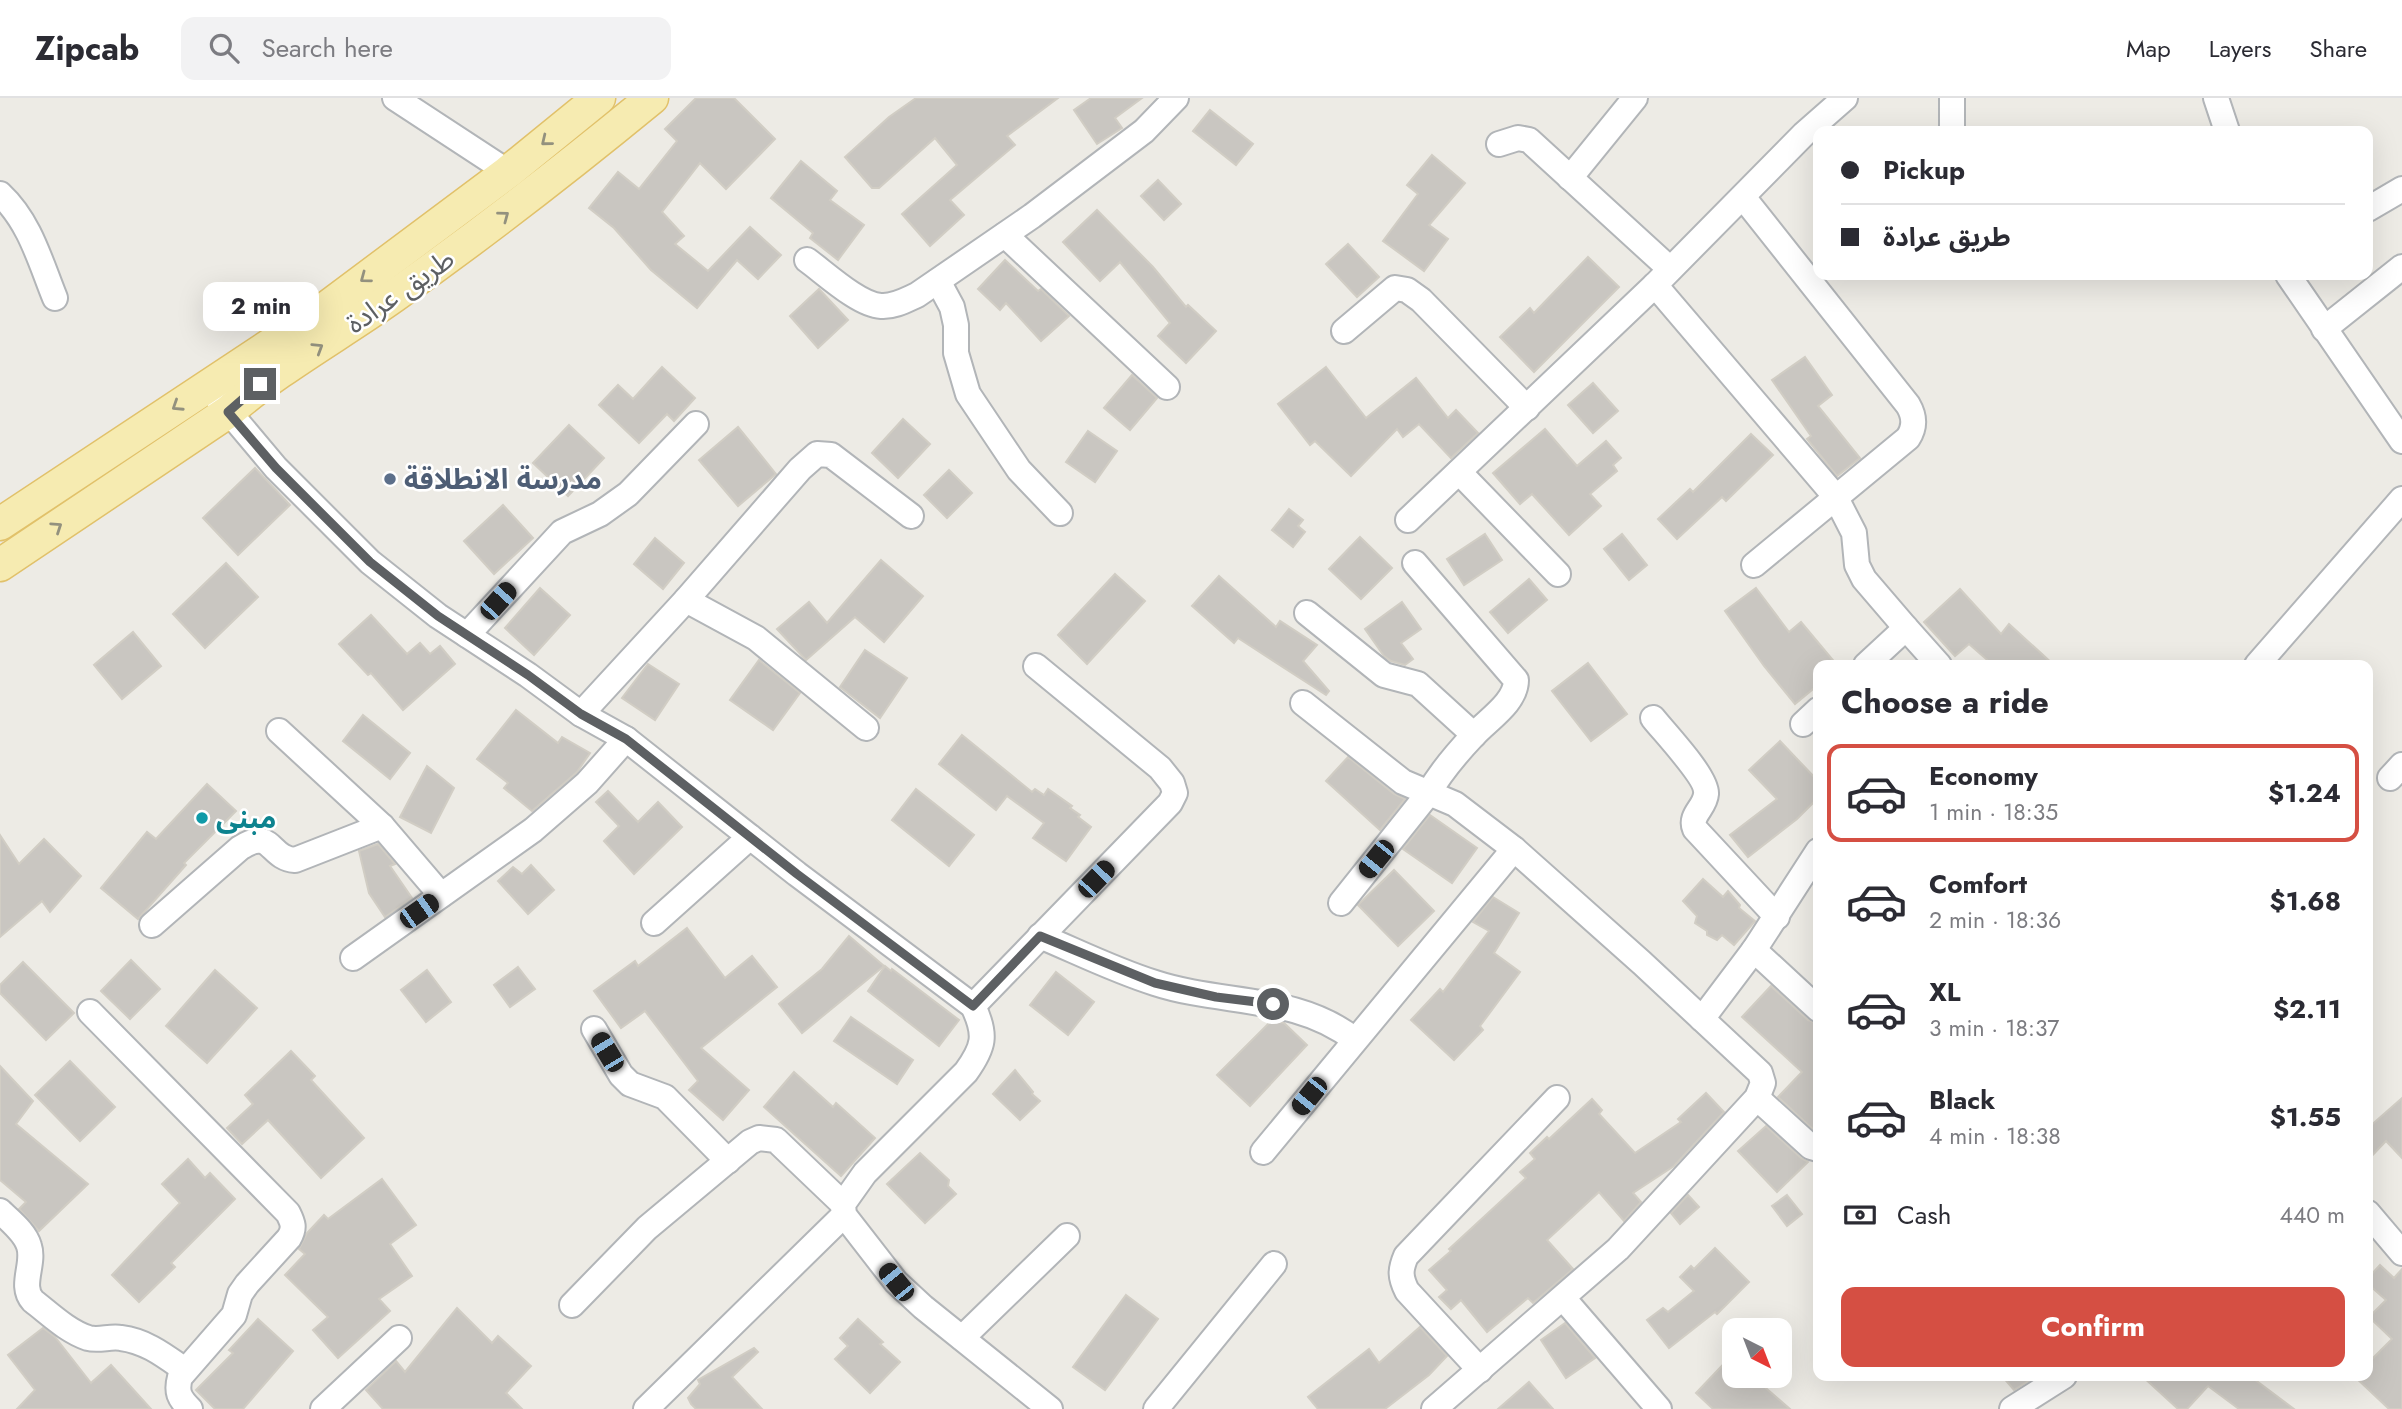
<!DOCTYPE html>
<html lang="en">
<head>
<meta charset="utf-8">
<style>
  body { margin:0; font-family:Jost,"Noto Sans Arabic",sans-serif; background:#f2f2f3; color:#2b2b33; height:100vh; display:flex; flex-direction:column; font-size:26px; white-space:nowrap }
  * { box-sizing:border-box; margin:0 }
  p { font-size:23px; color:#7c7c81 }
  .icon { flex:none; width:38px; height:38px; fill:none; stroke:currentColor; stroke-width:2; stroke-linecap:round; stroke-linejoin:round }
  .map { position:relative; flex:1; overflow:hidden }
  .drawer { position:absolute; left:1813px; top:562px; width:560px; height:721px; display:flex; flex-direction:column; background:#fff; border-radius:14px; box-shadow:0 7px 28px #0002 }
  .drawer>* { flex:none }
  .banner { position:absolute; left:1813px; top:28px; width:560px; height:154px; border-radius:14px; box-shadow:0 7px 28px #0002; display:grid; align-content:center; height:154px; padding:0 28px; background:#fff }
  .needle { width:46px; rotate:138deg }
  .fabs { position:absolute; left:1722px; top:1220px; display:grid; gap:14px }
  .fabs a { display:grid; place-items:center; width:70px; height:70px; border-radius:14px; background:#fff; box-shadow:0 7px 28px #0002; font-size:35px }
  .end { position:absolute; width:32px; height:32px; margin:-16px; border:9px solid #5d6063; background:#fff; box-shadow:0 0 0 4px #fff }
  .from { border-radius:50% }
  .bubble { position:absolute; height:49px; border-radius:14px; background:#fff; box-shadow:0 7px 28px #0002; font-size:23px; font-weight:700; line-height:49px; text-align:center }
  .car { position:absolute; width:21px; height:42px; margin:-21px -10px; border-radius:9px; box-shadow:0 0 5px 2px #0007; background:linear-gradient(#222 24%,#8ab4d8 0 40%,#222 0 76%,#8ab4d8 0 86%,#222 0) }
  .banner b { display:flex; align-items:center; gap:24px; height:66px; font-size:26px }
  .banner b+b { border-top:2px solid #e1e1e2 }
  .banner i { width:18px; height:18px; background:#2b2b33 }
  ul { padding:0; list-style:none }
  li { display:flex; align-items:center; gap:21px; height:98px; margin:0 14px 10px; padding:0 14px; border:4px solid transparent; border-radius:14px }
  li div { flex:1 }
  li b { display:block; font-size:26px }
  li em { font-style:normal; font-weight:700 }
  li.active { border-color:#d54f43 }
  li>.icon { width:63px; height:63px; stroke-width:1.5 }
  h2 { padding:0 28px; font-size:32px; line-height:84px }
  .pay { display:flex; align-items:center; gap:18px; height:77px; padding:0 28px; font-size:26px }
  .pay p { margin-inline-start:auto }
  .primary-button { display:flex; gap:14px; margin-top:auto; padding:14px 28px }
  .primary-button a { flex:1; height:80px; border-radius:14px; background:#d54f43; color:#fff; font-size:28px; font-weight:700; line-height:80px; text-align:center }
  header { display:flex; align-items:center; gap:42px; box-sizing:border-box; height:98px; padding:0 35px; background:#fff; border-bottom:2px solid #e1e1e2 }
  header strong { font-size:33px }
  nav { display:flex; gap:38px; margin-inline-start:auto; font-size:24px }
  .search { width:490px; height:63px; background:#f2f2f3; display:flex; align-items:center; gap:18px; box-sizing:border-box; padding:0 24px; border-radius:14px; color:#7c7c81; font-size:26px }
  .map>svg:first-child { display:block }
  .building { fill:#c9c6c1; stroke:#d1cdc4; stroke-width:2 }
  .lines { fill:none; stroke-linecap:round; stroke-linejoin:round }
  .minor-casing { stroke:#b2b5b8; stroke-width:28 }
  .major-casing { stroke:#e1c16a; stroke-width:35 }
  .minor { stroke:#fff; stroke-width:24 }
  .major { stroke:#f6ebb1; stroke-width:32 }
  .oneway { stroke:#93917e }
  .route { stroke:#5d6063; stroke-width:9 }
  .service-dot { fill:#5c6f8a; stroke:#fff; stroke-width:2.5 }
  .culture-dot { fill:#0f9aa8; stroke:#fff; stroke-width:2.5 }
  .labels { text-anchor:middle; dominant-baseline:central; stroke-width:5; stroke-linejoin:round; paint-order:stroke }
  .street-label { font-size:28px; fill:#5d6063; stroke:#fff }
  .service-label { font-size:28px; font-weight:bold; fill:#4e5e75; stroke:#fff; text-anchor:start }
  .culture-label { font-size:28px; font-weight:bold; fill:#0d838f; stroke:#fff; text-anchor:start }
</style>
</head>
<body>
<header>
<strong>Zipcab</strong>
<div class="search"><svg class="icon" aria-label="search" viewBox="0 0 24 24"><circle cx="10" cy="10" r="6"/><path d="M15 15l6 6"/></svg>Search here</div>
<nav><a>Map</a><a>Layers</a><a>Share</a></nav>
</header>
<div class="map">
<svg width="2402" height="1311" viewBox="0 0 2402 1311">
  <rect width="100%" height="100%" fill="#edebe5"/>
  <g class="building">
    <polygon points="696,0 734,0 775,41 726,91 700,65 662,114 684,138 675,146 708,173 750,129 781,157 758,181 737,162 697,210 651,172 614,130 589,110 618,74 639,91 677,43 665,31"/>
    <polygon points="916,0 1058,0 1007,38 1015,47 950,102 964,117 930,148 902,116 957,67 935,40 879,90 872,90 845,59 889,19"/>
    <polygon points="1091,0 1142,0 1115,20 1122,30 1097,46 1074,12"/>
    <polygon points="1210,12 1253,46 1236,67 1193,33"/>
    <polygon points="1432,57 1465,85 1429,127 1448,141 1424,173 1383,143 1418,96 1407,87"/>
    <polygon points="801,63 837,93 830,102 864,127 838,162 810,140 813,135 771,100"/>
    <polygon points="1158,82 1181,106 1164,122 1141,98"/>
    <polygon points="1097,112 1153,169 1186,209 1188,207 1216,233 1186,265 1158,238 1170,225 1120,164 1100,183 1063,144"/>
    <polygon points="1348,146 1379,179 1357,199 1326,166"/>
    <polygon points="1588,159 1619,189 1534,274 1500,239 1530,210 1534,215"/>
    <polygon points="1005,162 1038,193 1041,191 1069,218 1041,243 1006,205 1000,212 978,191"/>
    <polygon points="819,191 848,222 818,250 790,218"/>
    <polygon points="1805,259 1832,297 1818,308 1860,360 1837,378 1807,341 1811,338 1772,282"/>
    <polygon points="662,269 695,300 674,323 667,316 639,345 599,307 618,287 633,301"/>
    <polygon points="1326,269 1366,320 1416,280 1448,320 1456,312 1478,335 1451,360 1419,326 1403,339 1397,331 1351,378 1315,343 1310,347 1278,306"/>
    <polygon points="1132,277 1157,300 1130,332 1104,310"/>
    <polygon points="1593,285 1618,313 1593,335 1568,307"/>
    <polygon points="903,321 930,346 898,380 872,355"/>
    <polygon points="569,327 604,360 568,398 533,365"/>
    <polygon points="738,329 776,376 738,408 699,362"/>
    <polygon points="1545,331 1577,368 1606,343 1621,360 1613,367 1617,373 1590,396 1601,408 1569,437 1532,396 1520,406 1493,375"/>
    <polygon points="1088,333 1117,353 1095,384 1066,364"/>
    <polygon points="1751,336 1773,357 1726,403 1722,399 1677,441 1658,421 1690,391 1693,394"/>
    <polygon points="255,370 290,407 238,457 203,420"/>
    <polygon points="949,372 972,395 947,420 924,397"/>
    <polygon points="503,407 533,440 494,476 464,443"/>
    <polygon points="1289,411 1303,422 1298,428 1305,434 1293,449 1272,432"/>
    <polygon points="1485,436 1502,462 1464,487 1447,461"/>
    <polygon points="1622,436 1647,467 1629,482 1604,451"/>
    <polygon points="1360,439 1392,470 1361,501 1329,471"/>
    <polygon points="655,440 684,465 663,491 634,466"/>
    <polygon points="881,462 923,498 884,544 855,519 806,562 777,531 809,504 827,525"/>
    <polygon points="226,465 258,499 205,550 173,516"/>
    <polygon points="1115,476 1145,503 1087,566 1058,537"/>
    <polygon points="1219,478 1276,529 1280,523 1317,547 1303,563 1329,593 1326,597 1238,540 1234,545 1192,508"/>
    <polygon points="1529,481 1547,502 1508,535 1490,514"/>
    <polygon points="540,490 570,517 534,557 505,530"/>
    <polygon points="1756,490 1789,534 1801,524 1837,567 1818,567 1818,587 1795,606 1764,568 1725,513"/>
    <polygon points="1960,491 2001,536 2009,526 2054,567 1993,567 1969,546 1955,558 1924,524"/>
    <polygon points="1402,504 1421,531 1401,545 1413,561 1405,567 1391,563 1384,558 1365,531"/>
    <polygon points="371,517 407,556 420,545 430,556 440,548 455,566 403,612 371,575 368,577 339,546"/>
    <polygon points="133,534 161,568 122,601 94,567"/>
    <polygon points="865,552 907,580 880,620 840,589"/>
    <polygon points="759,562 800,595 773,632 730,602"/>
    <polygon points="1588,565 1627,616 1591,643 1552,593"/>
    <polygon points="648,566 679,586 655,622 622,600"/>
    <polygon points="516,612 558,645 562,639 590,655 577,674 532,713 504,690 508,685 477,661"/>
    <polygon points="363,617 410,655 390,681 343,643"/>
    <polygon points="962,637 1032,694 1035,691 1044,697 1048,691 1072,708 1070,710 1080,717 1078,719 1091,729 1066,763 1033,740 1044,725 1007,698 996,712 939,666"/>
    <polygon points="1780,643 1818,683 1818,700 1797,721 1748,759 1730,737 1777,701 1749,672"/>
    <polygon points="1348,659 1394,696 1405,701 1380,732 1326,683"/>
    <polygon points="427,668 454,690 431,735 400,719"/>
    <polygon points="207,686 236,713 184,765 186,767 138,821 101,790 147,734 156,741"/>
    <polygon points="916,691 974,737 949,768 892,722"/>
    <polygon points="608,693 638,724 658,704 682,729 634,776 604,743 619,728 596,704"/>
    <polygon points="1430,717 1477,750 1452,785 1403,751"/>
    <polygon points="0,737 19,766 44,741 81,778 50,814 42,803 0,839"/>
    <polygon points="378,746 395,766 390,768 412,800 385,819 369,795 359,753"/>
    <polygon points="531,767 554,792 528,816 498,783 513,769 522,776"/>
    <polygon points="1394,772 1434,813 1398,848 1358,807"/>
    <polygon points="1703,781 1723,799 1728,793 1740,807 1739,810 1755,823 1734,847 1722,837 1717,842 1707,837 1707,833 1695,825 1697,818 1683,803"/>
    <polygon points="1493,799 1519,815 1494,855 1520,874 1480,928 1483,932 1454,962 1411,922 1440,891 1443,894 1489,833 1473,824"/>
    <polygon points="687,830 725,880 752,858 777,889 701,950 749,992 723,1022 689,992 698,983 645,913 621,930 594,893 635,863 638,868"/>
    <polygon points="849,838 884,868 802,935 779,906 822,871"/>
    <polygon points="131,862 160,891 130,921 101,893"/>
    <polygon points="23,864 74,915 46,942 0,895 0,887"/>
    <polygon points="885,868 891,873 892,871 959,922 939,948 868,893"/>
    <polygon points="518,869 535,891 510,909 494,887"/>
    <polygon points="215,872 257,910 207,965 166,928"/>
    <polygon points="427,872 451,904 426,924 401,892"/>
    <polygon points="1056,874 1094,904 1068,937 1030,907"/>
    <polygon points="1771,888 1808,922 1818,925 1818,1032 1816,1034 1778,999 1802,974 1742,919"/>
    <polygon points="851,919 913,962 897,986 834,943"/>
    <polygon points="1272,922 1284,925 1307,947 1250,1008 1217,977"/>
    <polygon points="291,953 315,978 311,982 364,1040 321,1080 268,1022 242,1046 227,1030 253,1006 245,997"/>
    <polygon points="70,963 115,1009 80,1043 35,997"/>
    <polygon points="0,968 33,1003 16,1026 88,1086 39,1133 19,1111 26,1104 0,1082"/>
    <polygon points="1015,972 1033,994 1032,996 1040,1003 1020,1022 993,996"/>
    <polygon points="794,974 833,1009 836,1005 875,1040 841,1078 764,1009"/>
    <polygon points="1706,995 1724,1014 1674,1068 1633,1095 1641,1104 1624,1123 1599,1094 1547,1142 1573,1171 1533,1205 1528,1200 1487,1234 1461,1202 1451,1211 1439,1199 1447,1192 1429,1172 1451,1153 1449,1151 1526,1080 1520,1074 1535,1061 1530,1055 1547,1039 1549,1041 1592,1001 1602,1012 1599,1016 1635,1055 1681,1024 1678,1021"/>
    <polygon points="2402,1000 2402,1060 2386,1043 2368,1062 2368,1030"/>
    <polygon points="1766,1028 1801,1060 1808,1064 1777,1094 1738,1053"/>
    <polygon points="920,1055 949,1082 948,1088 956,1096 925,1125 887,1086"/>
    <polygon points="188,1061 205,1080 210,1075 235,1101 171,1165 175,1169 139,1204 112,1177 180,1105 162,1086"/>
    <polygon points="382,1081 416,1127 390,1146 412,1178 379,1201 390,1213 338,1260 313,1232 328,1219 285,1177 305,1156 299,1151 307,1135 324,1117 328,1121"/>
    <polygon points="1688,1097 1699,1109 1680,1126 1671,1115"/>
    <polygon points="1787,1097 1802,1116 1787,1128 1772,1108"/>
    <polygon points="1715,1150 1749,1184 1717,1216 1715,1214 1669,1250 1647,1222 1663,1210 1668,1214 1694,1193 1680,1179 1691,1168 1694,1171"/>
    <polygon points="2380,1167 2394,1180 2402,1171 2402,1311 2389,1311 2354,1278 2368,1278 2368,1265 2392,1241 2369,1219 2386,1202 2368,1186 2368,1180"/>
    <polygon points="1126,1197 1158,1221 1105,1292 1073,1269"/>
    <polygon points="457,1210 492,1245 498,1238 531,1268 506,1295 522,1311 383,1311 366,1292 396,1263 405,1274"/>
    <polygon points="258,1221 293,1253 243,1311 215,1311 196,1292 233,1255 229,1252"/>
    <polygon points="858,1221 883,1244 880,1246 900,1264 870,1295 835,1261 848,1248 840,1240"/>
    <polygon points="1565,1225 1595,1260 1566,1280 1541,1242"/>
    <polygon points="1420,1229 1447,1258 1429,1277 1385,1311 1318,1311 1308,1299 1369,1251 1379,1265"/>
    <polygon points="43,1230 55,1239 91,1285 111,1267 151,1311 17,1311 35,1292 8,1257"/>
    <polygon points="754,1250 758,1254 732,1279 762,1311 696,1311 691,1306 688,1300 700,1286 698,1282"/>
    <polygon points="1734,1255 1734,1278 1752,1278 1790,1311 1713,1311 1696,1295"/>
    <polygon points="2002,1278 2034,1278 2035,1279 2014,1292"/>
    <polygon points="2142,1278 2250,1278 2294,1311 2239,1311 2208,1288 2187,1311 2178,1311"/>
    <polygon points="1529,1284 1553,1311 1498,1311"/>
  </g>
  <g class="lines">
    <defs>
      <g id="minor">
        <polyline points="395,0 508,74"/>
        <polyline points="2216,0 2227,33"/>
        <polyline points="1952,33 1952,0"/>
        <polyline points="1499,46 1518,40 1529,42 1670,171"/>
        <polyline points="1570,80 1635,0"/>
        <path d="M0,96C30,124 40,163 55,200"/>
        <path d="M1743,99L1908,307C1915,319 1915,329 1908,340L1754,467"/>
        <polyline points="2368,111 2402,91"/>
        <polyline points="1005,137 1167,289"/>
        <path d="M807,162C825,175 859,207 881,208C894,209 906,202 917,197L1032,118L1144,33L1176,0"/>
        <polyline points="2288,177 2402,343"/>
        <polyline points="938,183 952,209 956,227 956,255 968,296 1019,372 1060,415"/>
        <polyline points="1655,187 1835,398 1854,435 1857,467 1864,481 1906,530"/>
        <polyline points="2324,231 2402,169"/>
        <polyline points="1344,233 1395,190 1407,192 1421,202 1527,310"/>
        <path d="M218,301L276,370L370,464L438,518L528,577L581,616L626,641L797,776L973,908C987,937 984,949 966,974L865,1075L843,1106L844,1117L896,1184L923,1209L1050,1311"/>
        <polyline points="1459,374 1558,476"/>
        <polyline points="1408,422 1655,187 1804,36 1845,0"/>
        <polyline points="686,502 756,540 866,630"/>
        <polyline points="1307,515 1384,577 1418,586 1474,637"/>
        <polyline points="467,537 562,434 600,416 628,396 696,326"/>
        <polyline points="1866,567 1906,530 1939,567"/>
        <polyline points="2257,567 2402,401"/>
        <polyline points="1303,605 1403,684 1455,706 1514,751 1642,865 1760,975 1763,985 1757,1000 1618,1151 1434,1311"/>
        <polyline points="581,616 686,502 800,371 817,356 831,357 911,418"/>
        <path d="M1653,620C1664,634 1708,680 1706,696C1705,710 1689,717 1695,731L1777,819"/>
        <polyline points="1803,626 1818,612"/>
        <polyline points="279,633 382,728 441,797"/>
        <polyline points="2390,680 2402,667"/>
        <path d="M1341,805L1428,696C1440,675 1456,656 1473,638C1487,622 1516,605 1516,582L1415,465"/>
        <polyline points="654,825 750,739"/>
        <path d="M152,827L240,750C273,729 268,760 295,762L382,728"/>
        <path d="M1040,838C1078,854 1116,873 1155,885C1222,907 1297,896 1355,942"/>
        <polyline points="1754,852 1818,911"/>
        <polyline points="353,860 533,732 587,685 626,641"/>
        <polyline points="973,908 1170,705 1175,695 1172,685 1160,670 1036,568"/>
        <path d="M90,914L288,1115C293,1125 295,1130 289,1140L247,1186L240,1196L234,1217L180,1279C176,1294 179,1300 190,1311"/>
        <polyline points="1702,921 1754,852 1818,753"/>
        <polyline points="594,931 621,977 630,986 665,999 728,1063"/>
        <polyline points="1757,1000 1811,1049 1818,1051"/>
        <polyline points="1263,1054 1514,751"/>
        <path d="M0,1113C10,1123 25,1134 29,1148C35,1166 19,1188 33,1203C50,1216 67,1233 88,1240C99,1243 110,1238 121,1240C146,1243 165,1258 185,1272"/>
        <polyline points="2368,1115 2402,1155"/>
        <polyline points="1563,1200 1659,1311"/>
        <polyline points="572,1207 647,1130 750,1044 759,1040 776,1042 843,1106"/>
        <polyline points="962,1240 1067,1138"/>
        <path d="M1480,1272L1407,1193C1400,1179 1400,1172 1406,1158L1557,1000"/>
        <polyline points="323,1311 399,1240"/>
        <polyline points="646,1311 844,1117"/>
        <polyline points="1156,1311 1274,1166"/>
        <polyline points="2012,1311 2064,1278"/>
      </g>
      <g id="major">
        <polyline points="0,426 326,210 508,74 599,0"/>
        <path d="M0,467L228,314C279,270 339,237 394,198C483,135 568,69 652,0"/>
      </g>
    </defs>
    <use href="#minor" class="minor-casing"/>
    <use href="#major" class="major-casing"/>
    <use href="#minor" class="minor"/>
    <use href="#major" class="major"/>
  </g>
  <defs><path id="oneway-chevron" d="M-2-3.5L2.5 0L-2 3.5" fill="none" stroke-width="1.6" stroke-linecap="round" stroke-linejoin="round" transform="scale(1.75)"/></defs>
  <g class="oneway">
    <use href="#oneway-chevron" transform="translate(546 43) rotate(141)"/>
    <use href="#oneway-chevron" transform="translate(504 118) rotate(-37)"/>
    <use href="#oneway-chevron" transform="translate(365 180) rotate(143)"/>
    <use href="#oneway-chevron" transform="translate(318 250) rotate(-32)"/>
    <use href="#oneway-chevron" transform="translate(177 308) rotate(147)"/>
    <use href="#oneway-chevron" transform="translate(57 429) rotate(-34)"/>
  </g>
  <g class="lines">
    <polyline class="route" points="260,286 228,314 276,370 370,464 438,518 528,577 581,616 626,641 797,776 973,908 1040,838 1155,885 1216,899 1273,906"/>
  </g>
  <circle class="service-dot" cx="390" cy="381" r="7"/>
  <circle class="culture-dot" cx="202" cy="720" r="7"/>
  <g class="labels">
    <g class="street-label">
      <text transform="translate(400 193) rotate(-35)">طريق عرادة</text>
    </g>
    <g class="service-label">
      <text x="404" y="381">مدرسة الانطلاقة</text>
    </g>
    <g class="culture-label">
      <text x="216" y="720">مبنى</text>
    </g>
  </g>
</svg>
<div class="fabs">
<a><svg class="needle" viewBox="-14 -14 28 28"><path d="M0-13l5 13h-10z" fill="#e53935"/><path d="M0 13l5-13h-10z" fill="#7c7c81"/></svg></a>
</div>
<i class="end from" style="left:1273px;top:906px"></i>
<i class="end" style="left:260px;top:286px"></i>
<div class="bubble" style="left:203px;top:184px;width:116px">2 min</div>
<i class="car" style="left:498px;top:503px;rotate:42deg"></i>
<i class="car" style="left:1376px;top:761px;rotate:219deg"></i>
<i class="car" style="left:1096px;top:781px;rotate:44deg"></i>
<i class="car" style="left:419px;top:813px;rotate:55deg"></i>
<i class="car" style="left:607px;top:954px;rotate:329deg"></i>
<i class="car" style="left:1309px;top:998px;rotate:219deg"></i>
<i class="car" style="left:896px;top:1184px;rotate:321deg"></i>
<div class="banner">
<b><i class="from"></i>Pickup</b>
<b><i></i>طريق عرادة</b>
</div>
<section class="drawer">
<h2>Choose a ride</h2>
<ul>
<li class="active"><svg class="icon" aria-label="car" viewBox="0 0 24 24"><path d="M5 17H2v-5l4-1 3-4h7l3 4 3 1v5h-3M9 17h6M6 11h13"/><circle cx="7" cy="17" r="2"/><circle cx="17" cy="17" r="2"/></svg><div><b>Economy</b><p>1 min · 18:35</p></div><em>$1.24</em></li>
<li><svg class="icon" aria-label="car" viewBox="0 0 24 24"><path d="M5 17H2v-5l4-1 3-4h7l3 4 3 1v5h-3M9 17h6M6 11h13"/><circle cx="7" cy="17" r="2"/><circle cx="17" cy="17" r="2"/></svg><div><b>Comfort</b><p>2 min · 18:36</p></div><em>$1.68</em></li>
<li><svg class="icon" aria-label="car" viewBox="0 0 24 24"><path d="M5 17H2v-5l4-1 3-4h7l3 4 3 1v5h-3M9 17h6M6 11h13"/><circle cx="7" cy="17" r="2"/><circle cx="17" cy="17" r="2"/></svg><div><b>XL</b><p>3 min · 18:37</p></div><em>$2.11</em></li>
<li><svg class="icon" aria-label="car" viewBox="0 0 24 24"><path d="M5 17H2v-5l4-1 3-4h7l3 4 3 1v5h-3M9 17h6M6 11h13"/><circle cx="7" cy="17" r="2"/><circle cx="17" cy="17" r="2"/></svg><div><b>Black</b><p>4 min · 18:38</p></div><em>$1.55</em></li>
</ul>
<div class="pay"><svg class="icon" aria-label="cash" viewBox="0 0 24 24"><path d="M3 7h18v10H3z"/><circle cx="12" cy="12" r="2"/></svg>Cash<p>440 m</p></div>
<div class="primary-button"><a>Confirm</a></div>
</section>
</div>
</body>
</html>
